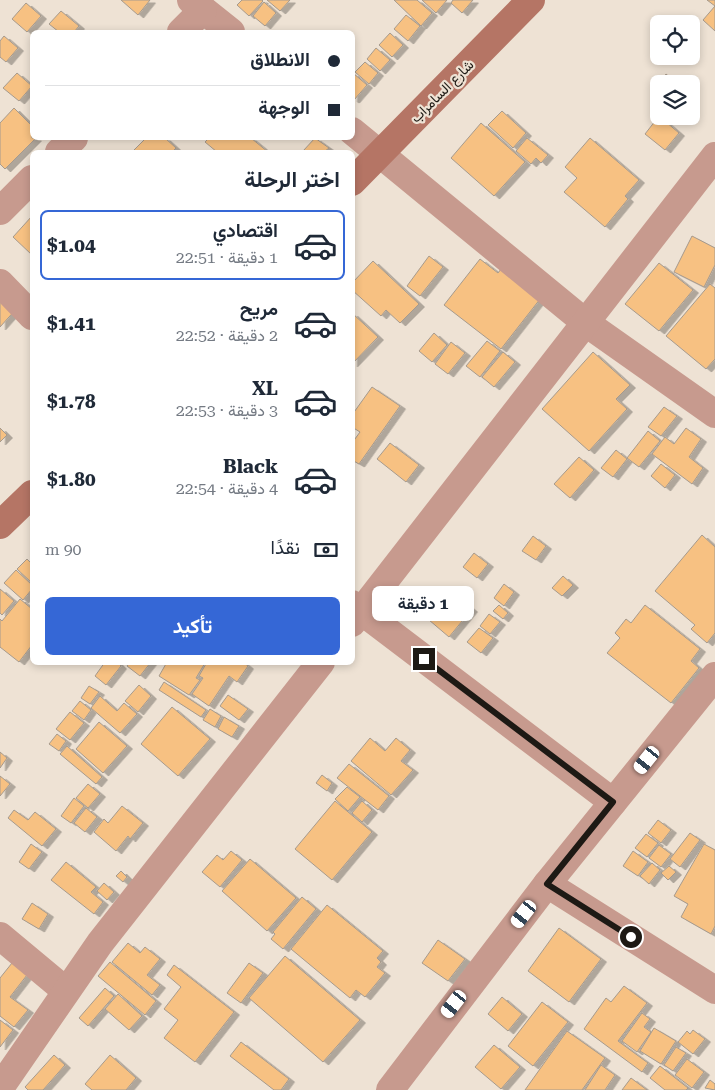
<!DOCTYPE html>
<html lang="ar">
<head>
<meta charset="utf-8">
<style>
  body { margin:0; font-family:"Roboto Serif",Vazirmatn,serif; background:#f2f2f3; color:#1f2937; direction:rtl; height:100vh; display:flex; flex-direction:column; font-size:19px; white-space:nowrap }
  * { box-sizing:border-box; margin:0 }
  p { font-size:16px; color:#747a83 }
  .icon { flex:none; width:28px; height:28px; fill:none; stroke:currentColor; stroke-width:2; stroke-linecap:round; stroke-linejoin:round }
  .map { position:relative; flex:1; overflow:hidden; direction:ltr }
  .drawer { position:absolute; left:30px; top:150px; width:325px; height:515px; display:flex; flex-direction:column; background:#fff; border-radius:8px; box-shadow:0 2px 8px #0003; direction:rtl }
  .drawer>* { flex:none }
  .top-card { position:absolute; left:30px; top:30px; width:325px; height:110px; border-radius:8px; box-shadow:0 2px 8px #0003; direction:rtl; display:grid; align-content:center; height:110px; padding:0 15px; background:#fff }
  .tools { position:absolute; left:650px; top:15px; display:grid; gap:10px }
  .tools a { display:grid; place-items:center; width:50px; height:50px; border-radius:8px; background:#fff; box-shadow:0 2px 8px #0003; font-size:25px }
  .end { position:absolute; width:22px; height:22px; margin:-11px; border:6px solid #1d1914; background:#fff; box-shadow:0 0 0 2px #fff }
  .from { border-radius:50% }
  .bubble { position:absolute; height:35px; border-radius:8px; background:#fff; box-shadow:0 2px 8px #0003; font-size:16px; font-weight:700; line-height:35px; text-align:center; direction:rtl }
  .car { position:absolute; width:15px; height:30px; margin:-15px -8px; border-radius:6px; box-shadow:0 0 4px 1px #0007; background:linear-gradient(#fff 24%,#345 0 40%,#fff 0 76%,#345 0 86%,#fff 0) }
  .top-card b { display:flex; align-items:center; gap:18px; height:48px; font-size:19px }
  .top-card b+b { border-top:1px solid #e0e1e3 }
  .top-card i { width:12px; height:12px; background:#1f2937 }
  ul { padding:0; list-style:none }
  li { display:flex; align-items:center; gap:15px; height:70px; margin:0 10px 8px; padding:0 5px; border:2px solid transparent; border-radius:8px }
  li div { flex:1 }
  li b { display:block; font-size:19px }
  li em { font-style:normal; font-weight:700 }
  li.active { border-color:#3567d6 }
  li>.icon { width:45px; height:45px; stroke-width:1.5 }
  h2 { padding:0 15px; font-size:22px; line-height:60px }
  .pay { display:flex; align-items:center; gap:12px; height:55px; padding:0 15px; font-size:19px }
  .pay p { margin-inline-start:auto }
  .primary-button { display:flex; gap:10px; margin-top:auto; padding:10px 15px }
  .primary-button a { flex:1; height:58px; border-radius:8px; background:#3567d6; color:#fff; font-size:20px; font-weight:700; line-height:58px; text-align:center }
  .map>svg:first-child { display:block }
  .building { fill:#f7c182; stroke:#a69a8d; filter:url(#shadow) }
  .lines { fill:none; stroke-linecap:round; stroke-linejoin:round }
  .street { stroke:#c79a8e; stroke-width:28 }
  .secondary { stroke:#b57565; stroke-width:28 }
  .route { stroke:#1d1914; stroke-width:6 }
  .labels { text-anchor:middle; dominant-baseline:central; stroke-width:4.5; stroke-linejoin:round; paint-order:stroke }
  .street-label { font-size:14px; fill:#1d1914; stroke:#eee2d4 }
</style>
</head>
<body>
<div class="map">
<svg width="715" height="1090" viewBox="0 0 715 1090">
  <defs>
    <filter id="shadow"><feDropShadow dx="5.5" dy="3" stdDeviation="0" flood-color="#0004"/></filter>
  </defs>
  <rect width="100%" height="100%" fill="#eee2d4"/>
  <g class="building">
    <polygon points="121,0 150,0 138,15"/>
    <polygon points="242,0 262,0 263,1 249,16 237,5"/>
    <polygon points="267,0 290,0 280,11"/>
    <polygon points="394,0 417,0 432,13 421,26"/>
    <polygon points="422,0 447,0 436,13"/>
    <polygon points="453,0 473,0 462,13 451,3"/>
    <polygon points="707,0 715,0 715,31 703,20 715,6"/>
    <polygon points="264,2 276,13 265,26 253,16"/>
    <polygon points="26,3 41,16 27,32 12,19"/>
    <polygon points="61,11 79,26 74,32 59,32 49,24"/>
    <polygon points="406,15 420,26 408,41 394,29"/>
    <polygon points="390,33 403,45 392,57 379,45"/>
    <polygon points="4,36 18,48 6,62 0,57 0,41"/>
    <polygon points="376,48 390,60 380,71 367,59"/>
    <polygon points="365,62 378,73 369,84 355,72"/>
    <polygon points="17,73 32,86 19,101 3,88"/>
    <polygon points="353,73 367,85 354,100 352,99"/>
    <polygon points="666,74 678,84 659,84 659,92 655,89"/>
    <polygon points="14,108 32,126 32,138 36,138 5,169 0,164 0,123"/>
    <polygon points="502,111 526,133 513,148 488,125"/>
    <polygon points="659,116 679,133 665,150 645,134"/>
    <polygon points="481,123 525,162 494,196 451,158"/>
    <polygon points="146,138 165,138 176,148 172,152 132,152"/>
    <polygon points="209,138 251,138 268,152 217,152 205,142"/>
    <polygon points="315,138 329,148 324,152 304,152 303,151"/>
    <polygon points="527,138 548,155 541,163 536,158 531,164 516,151"/>
    <polygon points="590,138 639,180 625,196 628,199 605,227 564,192 577,178 565,167"/>
    <polygon points="32,216 32,255 13,237"/>
    <polygon points="692,236 715,248 715,265 704,287 674,272"/>
    <polygon points="429,256 443,267 420,296 407,286"/>
    <polygon points="480,259 498,273 501,269 544,294 501,349 444,305"/>
    <polygon points="373,261 419,304 400,323 386,310 381,316 352,290 352,283"/>
    <polygon points="659,263 693,290 659,331 625,304"/>
    <polygon points="710,284 715,288 715,359 706,369 666,336"/>
    <polygon points="0,291 18,307 0,327"/>
    <polygon points="352,313 378,337 352,364"/>
    <polygon points="434,333 447,345 432,362 419,351"/>
    <polygon points="487,341 500,351 480,377 466,366"/>
    <polygon points="451,342 465,353 448,374 435,364"/>
    <polygon points="503,352 515,362 494,387 482,377"/>
    <polygon points="593,352 630,385 616,399 627,409 589,451 542,409"/>
    <polygon points="372,387 400,406 359,464 352,460 352,443 360,432 352,427 352,415"/>
    <polygon points="664,407 677,416 661,436 648,427"/>
    <polygon points="0,428 7,435 0,442"/>
    <polygon points="686,428 701,439 689,457 703,468 692,484 652,454 665,437 674,444"/>
    <polygon points="648,431 660,441 639,467 627,458"/>
    <polygon points="390,443 419,465 406,482 377,459"/>
    <polygon points="616,450 627,459 613,477 601,468"/>
    <polygon points="579,457 594,470 570,498 554,484"/>
    <polygon points="661,464 675,475 665,488 651,476"/>
    <polygon points="702,535 715,547 715,633 707,643 691,629 695,625 655,591"/>
    <polygon points="533,536 546,546 536,560 522,551"/>
    <polygon points="474,553 488,564 477,578 463,567"/>
    <polygon points="27,559 32,564 32,583 17,569"/>
    <polygon points="16,570 32,585 32,589 23,600 4,583"/>
    <polygon points="563,576 573,585 562,596 552,588"/>
    <polygon points="504,584 514,592 504,606 494,598"/>
    <polygon points="445,587 472,609 449,637 422,614"/>
    <polygon points="0,589 14,601 2,615 0,613"/>
    <polygon points="20,599 32,609 32,645 19,662 0,647 0,619 2,621"/>
    <polygon points="499,605 508,613 503,619 493,611"/>
    <polygon points="645,605 700,649 691,661 699,668 671,703 607,653 620,638 615,633 626,619 631,623"/>
    <polygon points="489,614 500,622 490,634 480,626"/>
    <polygon points="479,628 493,638 481,653 467,642"/>
    <polygon points="105,662 117,662 121,666 106,685 95,676"/>
    <polygon points="130,662 151,662 140,676 127,666"/>
    <polygon points="167,662 205,663 196,678 200,680 189,695 159,676"/>
    <polygon points="207,662 243,662 248,666 237,682 229,676 209,706 192,694 203,678 199,676"/>
    <polygon points="164,682 206,710 201,717 159,690"/>
    <polygon points="139,685 151,696 138,712 125,701"/>
    <polygon points="89,686 99,692 90,704 81,698"/>
    <polygon points="228,695 248,709 239,720 220,706"/>
    <polygon points="100,696 117,711 124,703 137,714 120,733 91,708"/>
    <polygon points="80,701 91,710 84,720 72,711"/>
    <polygon points="172,707 210,739 178,776 141,744"/>
    <polygon points="210,709 221,716 215,727 203,720"/>
    <polygon points="70,712 84,723 70,740 56,729"/>
    <polygon points="224,717 239,726 232,737 218,729"/>
    <polygon points="99,722 127,746 103,773 76,749"/>
    <polygon points="57,734 66,741 59,751 49,744"/>
    <polygon points="370,738 385,751 396,738 410,750 401,761 413,770 391,795 351,761"/>
    <polygon points="67,746 102,777 96,784 60,754"/>
    <polygon points="0,752 7,758 0,768"/>
    <polygon points="349,764 389,796 378,810 337,778"/>
    <polygon points="322,775 332,783 327,791 316,783"/>
    <polygon points="0,776 10,784 0,796"/>
    <polygon points="88,784 100,794 88,808 76,798"/>
    <polygon points="347,787 360,797 348,811 335,799"/>
    <polygon points="74,798 84,806 71,823 61,816"/>
    <polygon points="335,801 372,832 332,880 295,849"/>
    <polygon points="362,801 372,810 362,822 352,813"/>
    <polygon points="122,806 143,823 130,839 128,836 116,851 94,832 104,819 108,823"/>
    <polygon points="86,808 97,817 85,832 74,823"/>
    <polygon points="14,810 28,820 35,812 56,829 42,846 8,818"/>
    <polygon points="658,820 671,830 661,843 648,833"/>
    <polygon points="690,833 700,840 680,867 670,859"/>
    <polygon points="646,834 658,843 647,857 635,848"/>
    <polygon points="31,844 42,852 29,869 19,862"/>
    <polygon points="704,844 715,850 715,926 711,934 681,917 688,904 674,896"/>
    <polygon points="659,845 671,854 661,867 649,858"/>
    <polygon points="231,851 242,860 220,887 202,872 217,855 223,860"/>
    <polygon points="633,851 648,862 638,876 623,866"/>
    <polygon points="250,859 296,898 267,931 222,891"/>
    <polygon points="66,862 96,887 91,892 103,902 94,914 51,880"/>
    <polygon points="652,863 660,870 649,884 640,876"/>
    <polygon points="669,866 676,872 668,880 661,873"/>
    <polygon points="121,871 127,877 123,882 116,876"/>
    <polygon points="104,883 114,892 107,900 97,891"/>
    <polygon points="302,897 316,909 283,949 271,939 275,934 273,932"/>
    <polygon points="32,903 48,914 39,929 22,919"/>
    <polygon points="327,905 383,951 377,958 381,962 377,967 385,973 365,997 356,990 350,998 291,949"/>
    <polygon points="559,928 601,959 569,1002 528,971"/>
    <polygon points="438,940 465,959 448,981 422,963"/>
    <polygon points="128,943 140,953 145,947 160,959 147,975 160,985 152,995 112,962"/>
    <polygon points="285,956 360,1020 323,1062 249,998"/>
    <polygon points="110,962 156,1001 145,1015 98,976"/>
    <polygon points="12,963 27,975 10,997 28,1010 14,1027 0,1016 0,978"/>
    <polygon points="249,963 263,973 241,1003 227,993"/>
    <polygon points="174,965 234,1012 195,1062 164,1038 178,1020 164,1009 181,987 167,975"/>
    <polygon points="624,986 647,1003 618,1041 648,1063 642,1072 584,1029 606,998 611,1002"/>
    <polygon points="105,988 114,996 88,1026 79,1018"/>
    <polygon points="118,994 142,1016 129,1030 105,1009"/>
    <polygon points="502,997 522,1014 508,1031 488,1014"/>
    <polygon points="542,1002 568,1022 533,1066 508,1046"/>
    <polygon points="642,1013 650,1019 644,1027 651,1032 637,1052 622,1041"/>
    <polygon points="0,1020 13,1030 0,1047"/>
    <polygon points="654,1028 676,1041 661,1064 640,1051"/>
    <polygon points="693,1030 705,1039 693,1054 678,1042 687,1031 690,1034"/>
    <polygon points="567,1031 605,1058 582,1090 525,1090"/>
    <polygon points="241,1042 289,1079 281,1090 274,1090 230,1056"/>
    <polygon points="494,1045 520,1067 501,1089 475,1067"/>
    <polygon points="676,1047 686,1053 673,1071 664,1065"/>
    <polygon points="54,1055 65,1065 43,1090 28,1090 25,1087"/>
    <polygon points="110,1055 136,1078 126,1090 92,1090 85,1084"/>
    <polygon points="687,1059 704,1072 692,1088 675,1075"/>
    <polygon points="601,1065 615,1075 605,1090 585,1090"/>
    <polygon points="660,1066 688,1088 686,1090 665,1090 650,1078"/>
    <polygon points="631,1078 647,1090 622,1090"/>
    <polygon points="710,1080 715,1084 715,1090 705,1088"/>
  </g>
  <g class="lines">
    <g class="street">
      <polyline points="191,0 231,32"/>
      <polyline points="181,32 203,10"/>
      <polyline points="352,131 586,323 715,414"/>
      <polyline points="59,152 74,138"/>
      <polyline points="0,211 32,179"/>
      <polyline points="0,283 32,316"/>
      <polyline points="352,604 613,802"/>
      <polyline points="352,623 715,156"/>
      <polyline points="547,884 715,990"/>
      <polyline points="0,936 66,991"/>
      <polyline points="0,1088 100,943 321,662"/>
      <polyline points="390,1090 547,884 715,676"/>
    </g>
    <g class="secondary">
      <polyline points="352,182 531,0"/>
      <polyline points="0,525 32,494"/>
    </g>
  </g>
  <g class="lines">
    <polyline class="route" points="424,659 613,802 547,884 631,937"/>
  </g>
  <g class="labels">
    <g class="street-label">
      <text transform="translate(442 91) rotate(-45)">شارع السامراب</text>
    </g>
  </g>
</svg>
<div class="tools">
<a><svg class="icon" aria-label="locate" viewBox="0 0 24 24"><circle cx="12" cy="12" r="6"/><path d="M12 2v4M12 18v4M2 12h4M18 12h4"/></svg></a>
<a><svg class="icon" aria-label="layers" viewBox="0 0 24 24"><path d="M12 4l9 5-9 5-9-5zM3 14l9 5 9-5"/></svg></a>
</div>
<i class="end from" style="left:631px;top:937px"></i>
<i class="end" style="left:424px;top:659px"></i>
<div class="bubble" style="left:372px;top:586px;width:102px">1 دقيقة</div>
<i class="car" style="left:647px;top:760px;rotate:219deg"></i>
<i class="car" style="left:524px;top:914px;rotate:218deg"></i>
<i class="car" style="left:454px;top:1004px;rotate:218deg"></i>
<div class="top-card">
<b><i class="from"></i>الانطلاق</b>
<b><i></i>الوجهة</b>
</div>
<section class="drawer">
<h2>اختر الرحلة</h2>
<ul>
<li class="active"><svg class="icon" aria-label="car" viewBox="0 0 24 24"><path d="M5 17H2v-5l4-1 3-4h7l3 4 3 1v5h-3M9 17h6M6 11h13"/><circle cx="7" cy="17" r="2"/><circle cx="17" cy="17" r="2"/></svg><div><b>اقتصادي</b><p>1 دقيقة · 22:51</p></div><em>$1.04</em></li>
<li><svg class="icon" aria-label="car" viewBox="0 0 24 24"><path d="M5 17H2v-5l4-1 3-4h7l3 4 3 1v5h-3M9 17h6M6 11h13"/><circle cx="7" cy="17" r="2"/><circle cx="17" cy="17" r="2"/></svg><div><b>مريح</b><p>2 دقيقة · 22:52</p></div><em>$1.41</em></li>
<li><svg class="icon" aria-label="car" viewBox="0 0 24 24"><path d="M5 17H2v-5l4-1 3-4h7l3 4 3 1v5h-3M9 17h6M6 11h13"/><circle cx="7" cy="17" r="2"/><circle cx="17" cy="17" r="2"/></svg><div><b>XL</b><p>3 دقيقة · 22:53</p></div><em>$1.78</em></li>
<li><svg class="icon" aria-label="car" viewBox="0 0 24 24"><path d="M5 17H2v-5l4-1 3-4h7l3 4 3 1v5h-3M9 17h6M6 11h13"/><circle cx="7" cy="17" r="2"/><circle cx="17" cy="17" r="2"/></svg><div><b>Black</b><p>4 دقيقة · 22:54</p></div><em>$1.80</em></li>
</ul>
<div class="pay"><svg class="icon" aria-label="cash" viewBox="0 0 24 24"><path d="M3 7h18v10H3z"/><circle cx="12" cy="12" r="2"/></svg>نقدًا<p>90 m</p></div>
<div class="primary-button"><a>تأكيد</a></div>
</section>
</div>
</body>
</html>
